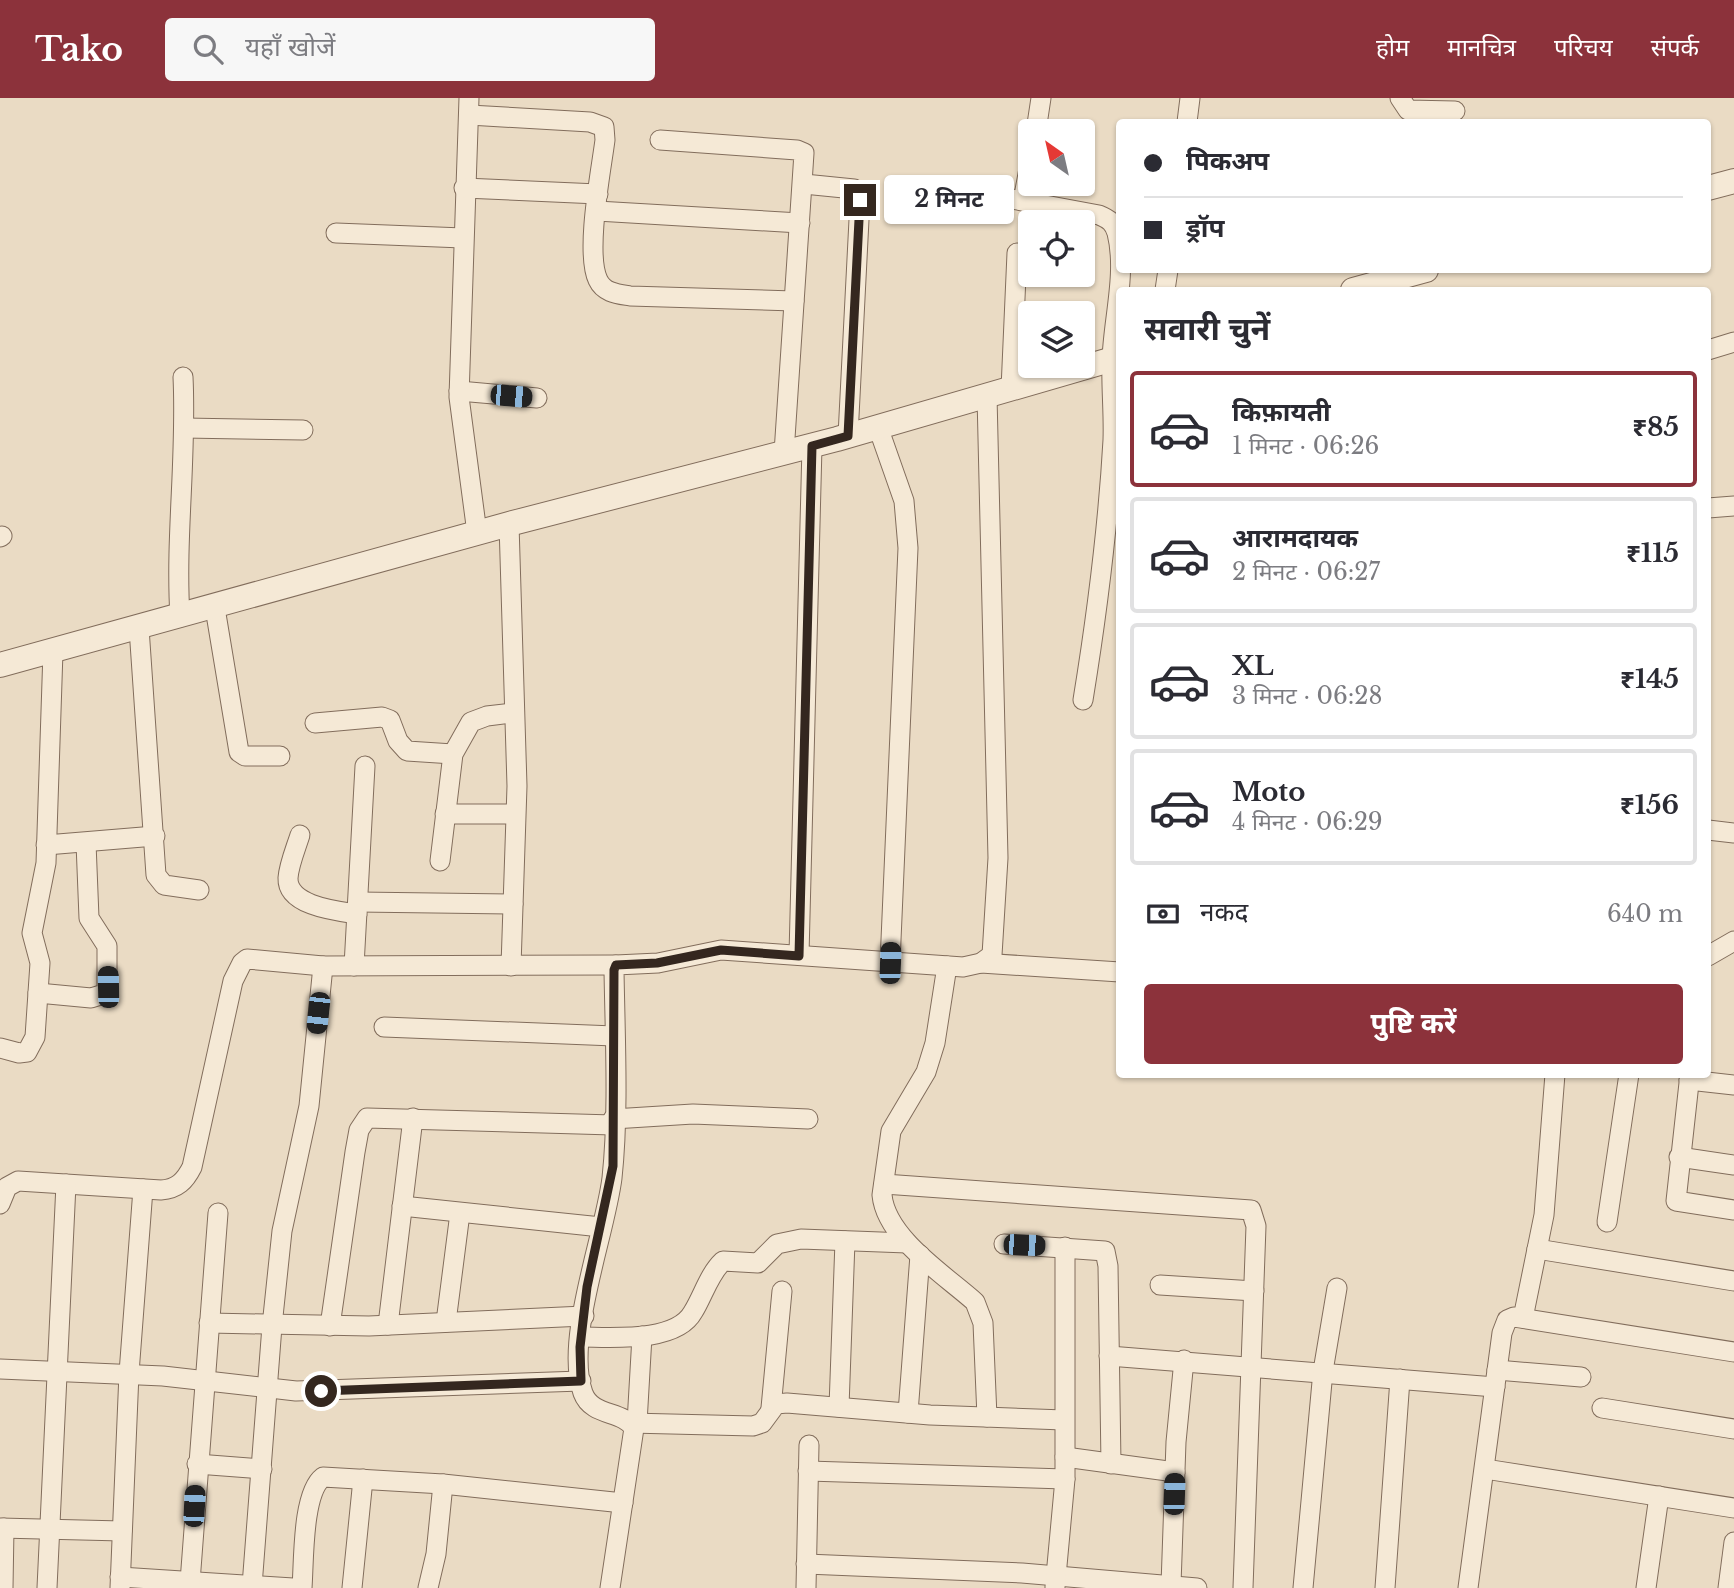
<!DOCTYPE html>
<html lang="hi">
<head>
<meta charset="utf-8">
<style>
  body { margin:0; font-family:"Libre Baskerville","Noto Sans Devanagari",serif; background:#f7f7f7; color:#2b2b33; height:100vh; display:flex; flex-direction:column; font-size:26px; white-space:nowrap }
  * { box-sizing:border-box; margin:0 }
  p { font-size:23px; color:#7c7c81 }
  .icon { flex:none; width:38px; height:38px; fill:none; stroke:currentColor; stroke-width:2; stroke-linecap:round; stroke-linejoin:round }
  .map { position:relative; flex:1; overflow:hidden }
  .details { position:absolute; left:1116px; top:189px; width:595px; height:791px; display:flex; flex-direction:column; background:#fff; border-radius:7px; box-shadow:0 2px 5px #0004 }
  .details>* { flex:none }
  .top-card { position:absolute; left:1116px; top:21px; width:595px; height:154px; border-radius:7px; box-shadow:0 2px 5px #0004; display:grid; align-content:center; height:154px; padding:0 28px; background:#fff }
  .needle { width:46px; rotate:326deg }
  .fabs { position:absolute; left:1018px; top:21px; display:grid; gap:14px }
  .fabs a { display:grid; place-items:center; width:77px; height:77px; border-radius:7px; background:#fff; box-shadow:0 2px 5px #0004; font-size:35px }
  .end { position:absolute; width:32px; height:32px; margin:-16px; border:9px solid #34271f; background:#fff; box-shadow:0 0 0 4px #fff }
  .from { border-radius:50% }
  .bubble { position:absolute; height:49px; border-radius:7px; background:#fff; box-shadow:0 2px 5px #0004; font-size:23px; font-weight:700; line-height:49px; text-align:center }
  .car { position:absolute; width:21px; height:42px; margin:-21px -10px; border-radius:9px; box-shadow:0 0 5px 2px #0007; background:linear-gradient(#222 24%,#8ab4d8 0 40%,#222 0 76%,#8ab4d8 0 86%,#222 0) }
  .top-card b { display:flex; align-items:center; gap:24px; height:66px; font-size:26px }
  .top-card b+b { border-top:2px solid #e1e1e2 }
  .top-card i { width:18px; height:18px; background:#2b2b33 }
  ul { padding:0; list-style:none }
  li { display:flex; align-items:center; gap:21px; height:116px; margin:0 14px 10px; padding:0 14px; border:4px solid #e1e1e2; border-radius:7px }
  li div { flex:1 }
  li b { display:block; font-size:26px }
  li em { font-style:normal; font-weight:700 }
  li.current { border-color:#8c323b }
  li>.icon { width:63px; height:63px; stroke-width:1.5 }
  h2 { padding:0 28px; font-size:32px; line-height:84px }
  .pay { display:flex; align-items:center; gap:18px; height:77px; padding:0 28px; font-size:26px }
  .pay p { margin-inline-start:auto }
  .button { display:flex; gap:14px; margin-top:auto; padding:14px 28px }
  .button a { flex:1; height:80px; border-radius:7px; background:#8c323b; color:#fff; font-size:28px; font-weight:700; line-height:80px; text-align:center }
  header { display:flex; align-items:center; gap:42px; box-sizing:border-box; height:98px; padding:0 35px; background:#8c323b; color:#fff }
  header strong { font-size:33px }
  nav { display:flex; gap:38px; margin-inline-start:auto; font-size:24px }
  .search { width:490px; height:63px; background:#f7f7f7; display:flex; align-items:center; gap:18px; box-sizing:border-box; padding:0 24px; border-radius:7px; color:#7c7c81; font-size:26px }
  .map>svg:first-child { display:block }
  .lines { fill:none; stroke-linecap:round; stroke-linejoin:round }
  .minor-casing { stroke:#826d5c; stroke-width:21 }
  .tertiary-casing { stroke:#826d5c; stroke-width:26 }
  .minor { stroke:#f5e9d6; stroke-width:19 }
  .tertiary { stroke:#f5e9d6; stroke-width:24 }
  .route { stroke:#34271f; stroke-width:9 }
</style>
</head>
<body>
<header>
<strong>Tako</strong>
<div class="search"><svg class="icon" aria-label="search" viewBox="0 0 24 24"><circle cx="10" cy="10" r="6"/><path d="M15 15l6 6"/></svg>यहाँ खोजें</div>
<nav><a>होम</a><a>मानचित्र</a><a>परिचय</a><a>संपर्क</a></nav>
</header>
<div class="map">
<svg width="1734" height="1490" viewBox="0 0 1734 1490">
  <rect width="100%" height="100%" fill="#eadbc4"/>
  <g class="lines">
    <defs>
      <g id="minor">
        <polyline points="469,0 459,299 477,435"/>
        <polyline points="1400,0 1408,12 1455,13"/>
        <path d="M469,17L590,24L604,29L605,42C601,73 585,155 598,182C604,195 618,196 630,198L794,203"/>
        <polyline points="1187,24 1190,0"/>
        <polyline points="1036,33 1041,0"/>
        <polyline points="660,42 797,52 804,55 784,355"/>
        <polyline points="804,86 854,91 860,102 848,338"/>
        <polyline points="464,90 598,96"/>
        <path d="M979,95L1099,117C1109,121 1114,125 1117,135C1127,175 1113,222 1112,262C1111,289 1114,316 1113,342C1108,430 1097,516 1083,602"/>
        <polyline points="1023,103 1031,60"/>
        <polyline points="597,113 800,125"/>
        <polyline points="336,135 463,140"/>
        <polyline points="1165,192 1168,172"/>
        <polyline points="1708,252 1734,244"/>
        <polyline points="1011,291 1017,155"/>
        <polyline points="459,293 537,300"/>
        <polyline points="878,329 904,403 908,450 890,865"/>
        <polyline points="184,330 303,332"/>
        <polyline points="1708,410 1734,408"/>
        <polyline points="509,426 517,688 511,868"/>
        <polyline points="0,439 2,438"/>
        <polyline points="215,510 239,654 245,658 280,658"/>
        <path d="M180,519C175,439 187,359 183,279"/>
        <polyline points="139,530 156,777 164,787 199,792"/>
        <polyline points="315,625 382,619 390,622 398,643 407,653 453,656"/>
        <polyline points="445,716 515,716"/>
        <polyline points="1708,732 1734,735"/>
        <path d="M300,737C296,750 289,766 288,780C287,808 337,813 357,816"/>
        <polyline points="46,747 155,738"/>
        <polyline points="440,763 453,656 471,624 487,618 512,615"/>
        <polyline points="358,804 513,806"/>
        <polyline points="799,857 812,348"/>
        <polyline points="1708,858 1734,843"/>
        <polyline points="981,865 1120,874"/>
        <polyline points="354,868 365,668"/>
        <path d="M947,868L935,945L926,974L891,1033L882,1097C886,1140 945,1177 975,1204L983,1225L987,1319"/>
        <polyline points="38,895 91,900 107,895 107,848 89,820 86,745"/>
        <polyline points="384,929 614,938"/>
        <polyline points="0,950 19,955 27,954 35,939 40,865 32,835 46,765 53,553"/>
        <polyline points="1690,976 1676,1103 1734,1112"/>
        <polyline points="1689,982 1734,987"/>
        <polyline points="613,1021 693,1016 808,1021"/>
        <polyline points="1679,1059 1734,1067"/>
        <polyline points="884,1086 1251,1112 1256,1128 1243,1490"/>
        <path d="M0,1106L7,1089L18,1083L161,1092C177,1091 185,1083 192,1069L233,883L242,865L247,861L323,868L616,867"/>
        <polyline points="402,1108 601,1129"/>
        <polyline points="1607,1124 1629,976"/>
        <polyline points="1004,1146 1105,1153 1108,1168 1111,1366"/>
        <polyline points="1537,1151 1734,1183"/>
        <polyline points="1160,1187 1254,1193"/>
        <polyline points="1523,1220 1544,1117 1555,976"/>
        <polyline points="446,1224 460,1115"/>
        <polyline points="209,1225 369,1228 584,1218"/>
        <polyline points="388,1227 413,1020"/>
        <polyline points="330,1228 355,1054 359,1032 367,1020 613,1027"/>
        <path d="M581,1239C611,1239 676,1245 693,1214C703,1198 709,1176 723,1163L758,1165L777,1146L801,1141L907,1145"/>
        <polyline points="1109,1258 1495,1289"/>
        <polyline points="0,1271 163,1278 296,1293 581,1283"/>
        <polyline points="1497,1272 1581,1279"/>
        <polyline points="839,1309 845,1143"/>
        <polyline points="771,1310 782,1193"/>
        <polyline points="1602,1310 1734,1331"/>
        <polyline points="908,1315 920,1157"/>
        <polyline points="630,1325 753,1328 762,1325 776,1306 787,1305 930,1317 1064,1322"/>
        <polyline points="637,1325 642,1238"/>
        <polyline points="1065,1359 1175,1374"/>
        <polyline points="197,1366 262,1371"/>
        <polyline points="1485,1371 1734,1410"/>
        <polyline points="808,1373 1065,1381"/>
        <polyline points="0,1430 122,1433"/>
        <polyline points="806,1466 1022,1475 1197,1490"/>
        <polyline points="120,1479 293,1490"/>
        <polyline points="190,1484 218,1115"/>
        <polyline points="1171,1487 1176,1344 1184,1262"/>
        <polyline points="252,1488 272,1228 282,1133 309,1008 323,868"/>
        <polyline points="1055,1489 1065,1381 1065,1149"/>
        <polyline points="3,1490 4,1430"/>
        <polyline points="47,1490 66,1086"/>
        <polyline points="120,1490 129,1275 143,1091"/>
        <path d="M302,1490C304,1464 302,1395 323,1379L443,1386L623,1405"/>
        <polyline points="352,1490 363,1381"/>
        <polyline points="428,1490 436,1456 443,1386"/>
        <path d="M610,1490L634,1330C622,1312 592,1319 583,1295C564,1242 605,1137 612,1080C619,1015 615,938 614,872L616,867L658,865L721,852L963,869L981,865L992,857L998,760L987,298"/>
        <polyline points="806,1490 809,1347"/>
        <polyline points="1303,1490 1323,1273 1337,1190"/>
        <polyline points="1385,1490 1400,1281"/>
        <polyline points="1468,1490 1502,1235 1507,1222 1514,1219 1734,1254"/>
        <polyline points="1646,1490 1659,1398"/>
        <polyline points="1728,1490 1734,1444"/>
      </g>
      <g id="tertiary">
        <polyline points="1708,90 1734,83"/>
        <polyline points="1353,192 1426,172"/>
        <polyline points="0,567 509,426 837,341 1120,259"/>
      </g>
    </defs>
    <use href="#minor" class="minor-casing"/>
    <use href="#tertiary" class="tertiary-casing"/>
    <use href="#minor" class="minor"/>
    <use href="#tertiary" class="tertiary"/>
  </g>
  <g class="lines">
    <polyline class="route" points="321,1293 581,1283 580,1249 587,1189 613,1068 614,872 616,867 657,865 721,852 799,858 812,348 848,338 860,102"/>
  </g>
</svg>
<div class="fabs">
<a><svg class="needle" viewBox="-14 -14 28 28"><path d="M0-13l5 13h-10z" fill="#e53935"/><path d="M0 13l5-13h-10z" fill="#7c7c81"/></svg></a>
<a><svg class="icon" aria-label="locate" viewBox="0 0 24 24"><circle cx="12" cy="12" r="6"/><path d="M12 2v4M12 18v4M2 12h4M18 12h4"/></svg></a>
<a><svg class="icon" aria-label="layers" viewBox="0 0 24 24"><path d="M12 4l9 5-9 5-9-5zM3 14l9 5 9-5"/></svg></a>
</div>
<i class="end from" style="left:321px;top:1293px"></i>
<i class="end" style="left:860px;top:102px"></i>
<div class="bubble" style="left:884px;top:77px;width:130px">2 मिनट</div>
<i class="car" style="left:511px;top:298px;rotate:95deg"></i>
<i class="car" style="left:890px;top:865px;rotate:2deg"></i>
<i class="car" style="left:108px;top:889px;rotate:359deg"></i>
<i class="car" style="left:318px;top:915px;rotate:186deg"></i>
<i class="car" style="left:1024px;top:1147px;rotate:92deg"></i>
<i class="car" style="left:1174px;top:1396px;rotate:2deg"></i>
<i class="car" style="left:194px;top:1408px;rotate:3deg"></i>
<div class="top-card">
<b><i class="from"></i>पिकअप</b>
<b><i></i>ड्रॉप</b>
</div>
<section class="details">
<h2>सवारी चुनें</h2>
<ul>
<li class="current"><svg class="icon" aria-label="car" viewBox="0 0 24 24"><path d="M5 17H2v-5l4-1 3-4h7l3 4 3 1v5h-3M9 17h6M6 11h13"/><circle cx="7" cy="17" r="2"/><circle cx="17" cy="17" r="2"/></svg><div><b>किफ़ायती</b><p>1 मिनट · 06:26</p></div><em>₹85</em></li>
<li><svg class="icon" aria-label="car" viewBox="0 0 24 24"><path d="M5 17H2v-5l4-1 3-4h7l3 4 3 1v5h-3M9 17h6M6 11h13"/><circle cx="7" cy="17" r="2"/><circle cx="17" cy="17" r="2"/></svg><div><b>आरामदायक</b><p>2 मिनट · 06:27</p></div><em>₹115</em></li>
<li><svg class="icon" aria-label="car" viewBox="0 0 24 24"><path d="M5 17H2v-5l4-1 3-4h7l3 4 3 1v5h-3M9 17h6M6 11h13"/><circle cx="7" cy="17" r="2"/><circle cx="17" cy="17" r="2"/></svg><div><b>XL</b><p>3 मिनट · 06:28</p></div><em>₹145</em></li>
<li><svg class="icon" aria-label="car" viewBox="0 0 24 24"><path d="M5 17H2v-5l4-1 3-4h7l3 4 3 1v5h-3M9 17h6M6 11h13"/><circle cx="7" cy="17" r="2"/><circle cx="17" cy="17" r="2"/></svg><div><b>Moto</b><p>4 मिनट · 06:29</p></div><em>₹156</em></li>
</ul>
<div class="pay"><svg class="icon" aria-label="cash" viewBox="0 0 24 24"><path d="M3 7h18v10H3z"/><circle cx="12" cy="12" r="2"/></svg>नकद<p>640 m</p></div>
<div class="button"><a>पुष्टि करें</a></div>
</section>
</div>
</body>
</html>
